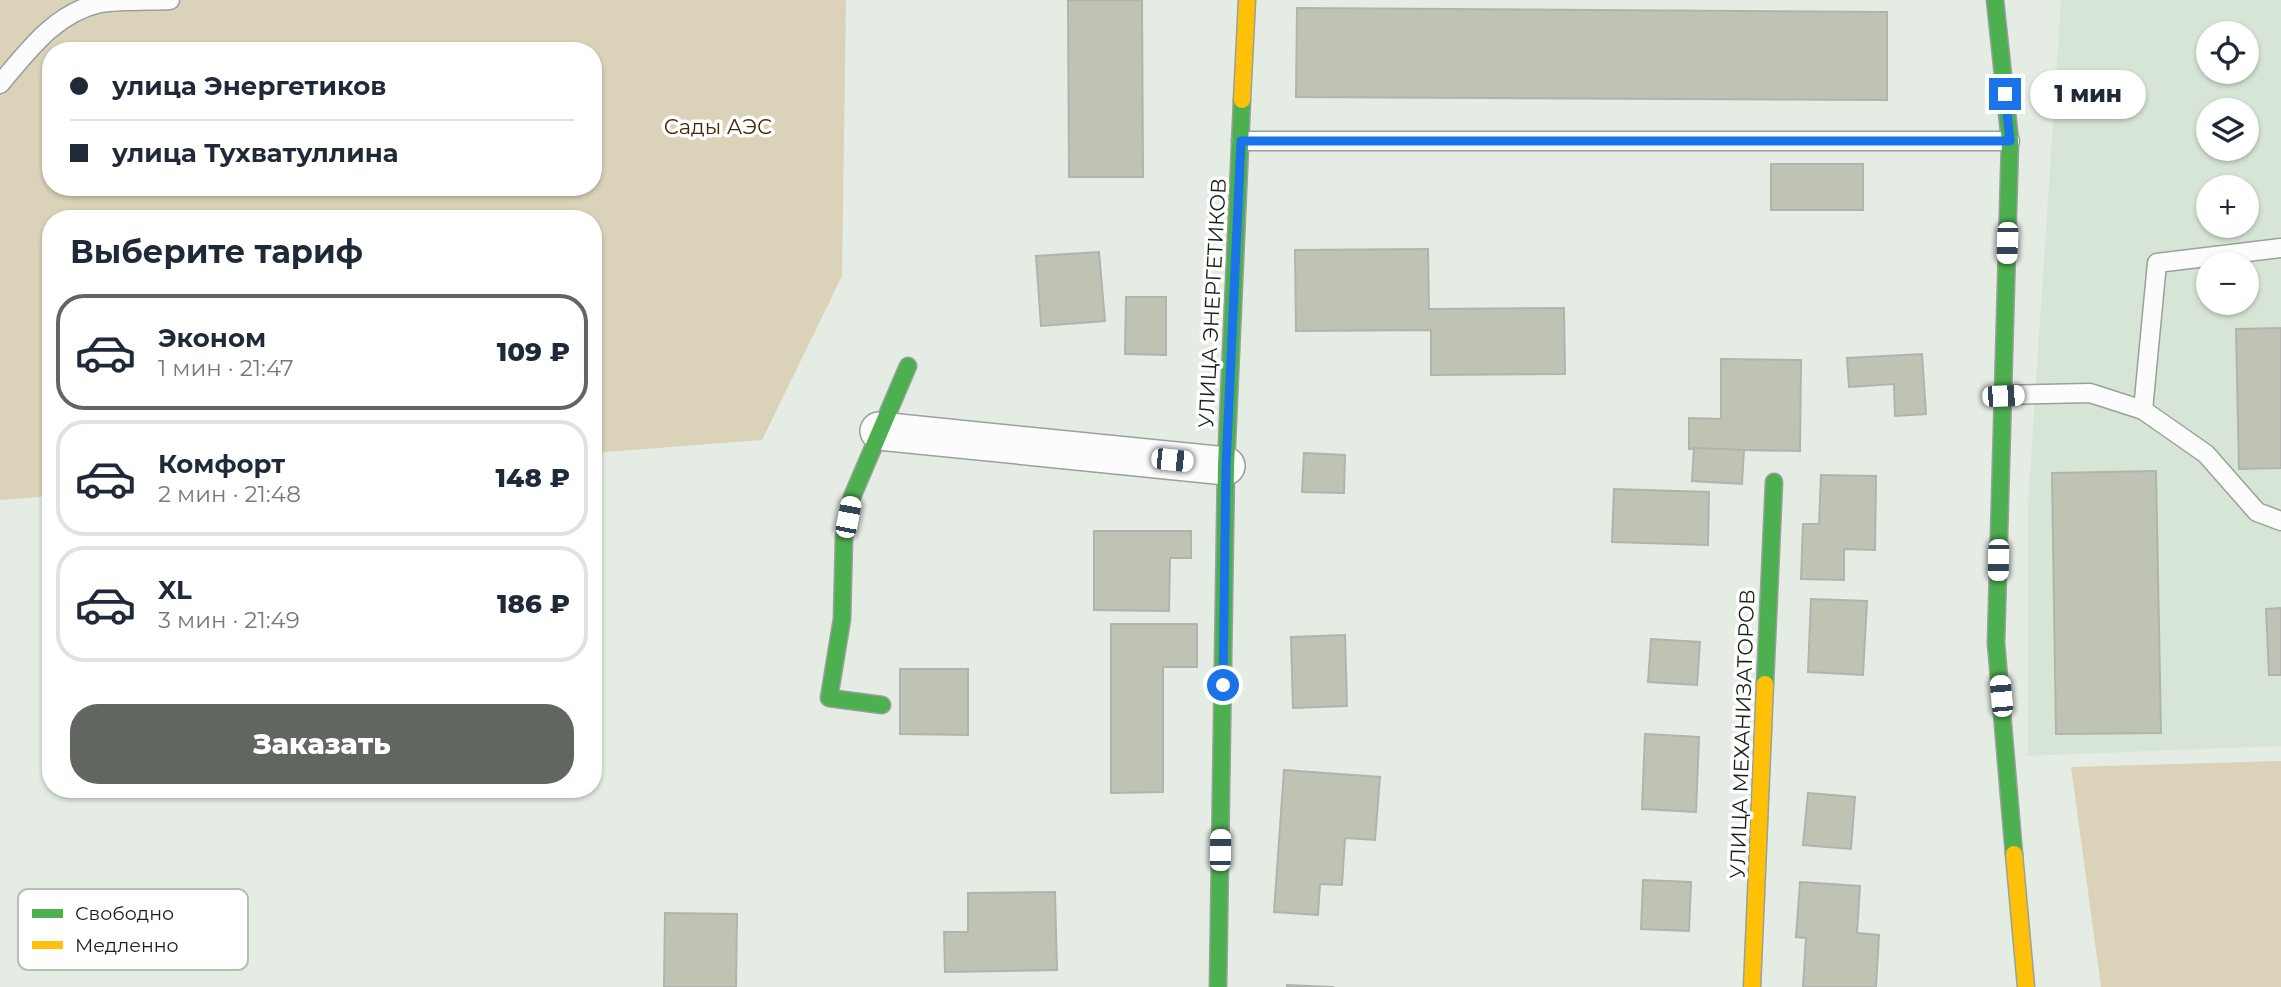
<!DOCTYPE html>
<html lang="ru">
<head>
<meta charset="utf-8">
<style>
  body { margin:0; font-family:Montserrat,sans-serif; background:#f2f2f3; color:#1f2937; height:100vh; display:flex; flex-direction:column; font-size:26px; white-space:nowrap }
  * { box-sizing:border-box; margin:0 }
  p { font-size:23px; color:#747a83 }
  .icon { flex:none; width:38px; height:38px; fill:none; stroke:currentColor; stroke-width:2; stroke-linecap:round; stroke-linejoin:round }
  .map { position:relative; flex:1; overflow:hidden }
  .drawer { position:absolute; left:42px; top:210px; width:560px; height:588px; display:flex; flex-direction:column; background:#fff; border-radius:28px; box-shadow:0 2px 5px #0004 }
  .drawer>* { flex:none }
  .banner { position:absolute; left:42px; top:42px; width:560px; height:154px; border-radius:28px; box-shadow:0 2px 5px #0004; display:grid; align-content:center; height:154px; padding:0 28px; background:#fff }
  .buttons { position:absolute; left:2196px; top:21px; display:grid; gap:14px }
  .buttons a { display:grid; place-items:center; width:63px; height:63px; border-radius:50%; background:#fff; box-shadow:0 2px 5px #0004; font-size:35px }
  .end { position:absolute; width:32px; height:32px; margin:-16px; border:9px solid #1a73e8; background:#fff; box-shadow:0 0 0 4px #fff }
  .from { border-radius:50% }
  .bubble { position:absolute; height:49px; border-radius:24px; background:#fff; box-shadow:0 2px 5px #0004; font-size:23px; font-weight:800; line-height:49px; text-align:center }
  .car { position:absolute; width:21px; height:42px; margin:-21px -10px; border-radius:9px; box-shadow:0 0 5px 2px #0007; background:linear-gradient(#fff 24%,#345 0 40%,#fff 0 76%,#345 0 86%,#fff 0) }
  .banner b { display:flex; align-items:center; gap:24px; height:66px; font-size:26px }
  .banner b+b { border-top:2px solid #e0e1e3 }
  .banner i { width:18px; height:18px; background:#1f2937 }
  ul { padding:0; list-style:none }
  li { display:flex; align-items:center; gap:21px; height:116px; margin:0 14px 10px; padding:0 14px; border:4px solid #e0e1e3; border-radius:28px }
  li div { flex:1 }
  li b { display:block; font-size:26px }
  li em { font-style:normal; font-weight:800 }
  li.selected { border-color:#616760 }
  li>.icon { width:63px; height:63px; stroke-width:1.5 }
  h2 { padding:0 28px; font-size:32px; line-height:84px }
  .primary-button { display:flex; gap:14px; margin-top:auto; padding:14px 28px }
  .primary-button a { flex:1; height:80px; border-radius:28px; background:#616760; color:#fff; font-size:28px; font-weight:800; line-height:80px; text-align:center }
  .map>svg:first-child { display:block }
  .built { fill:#d7e5d6; fill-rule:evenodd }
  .green { fill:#dbd2ba; fill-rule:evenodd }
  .building { fill:#bfc3b4; stroke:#b1b4ae; stroke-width:2 }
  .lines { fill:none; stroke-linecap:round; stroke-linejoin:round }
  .lane-casing { stroke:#9aa09a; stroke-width:21 }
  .street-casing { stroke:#9aa09a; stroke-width:40 }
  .fast-casing { stroke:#9aa09a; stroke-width:19 }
  .slow-casing { stroke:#9aa09a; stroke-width:19 }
  .lane { stroke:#fbfcfb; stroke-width:18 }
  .street { stroke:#fbfcfb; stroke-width:37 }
  .fast { stroke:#4caf50; stroke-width:16 }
  .slow { stroke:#ffc107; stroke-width:16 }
  .route { stroke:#1a73e8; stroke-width:9 }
  .labels { text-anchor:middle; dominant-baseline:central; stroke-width:7; stroke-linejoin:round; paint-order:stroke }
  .park-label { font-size:21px; fill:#3f2900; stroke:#fff }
  .street-label { font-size:21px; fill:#1a1f19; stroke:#fff }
  .key { fill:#fff; stroke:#babcba; stroke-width:2 }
  .key-label { font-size:19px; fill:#1a1f19 }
</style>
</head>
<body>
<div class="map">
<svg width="2281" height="987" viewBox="0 0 2281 987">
  <rect width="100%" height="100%" fill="#e4ece4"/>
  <path class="built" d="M2061,0H2281V746L2028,756V505ZM2208,33H2247V72H2208ZM2208,110H2247V149H2208ZM2208,187H2247V226H2208ZM2208,264H2247V303H2208Z"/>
  <g class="green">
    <path d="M0,0H846L842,276L762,440L593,453V219H51V496L0,500ZM51,51H593V187H51Z"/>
    <polygon points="2281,761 2281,987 2101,987 2071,767"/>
  </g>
  <g class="building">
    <polygon points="1068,0 1142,0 1143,177 1069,177"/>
    <polygon points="1297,8 1887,12 1887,100 1296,97"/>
    <rect x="1771" y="164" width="92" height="46"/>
    <polygon points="1428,249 1429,309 1564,308 1565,374 1431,375 1431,330 1296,331 1295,250"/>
    <polygon points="1099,252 1105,321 1041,326 1036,256"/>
    <polygon points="1126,297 1166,297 1166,355 1125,354"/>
    <polygon points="2281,328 2281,468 2239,469 2236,329"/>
    <polygon points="1922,354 1926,414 1895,416 1894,384 1849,387 1847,358"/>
    <polygon points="1721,359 1801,360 1800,451 1689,449 1689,418 1721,419"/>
    <polygon points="1694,448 1744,450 1742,484 1692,481"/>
    <polygon points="1304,453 1345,455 1344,493 1302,492"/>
    <polygon points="2156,471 2161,733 2056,734 2052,473"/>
    <polygon points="1821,475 1876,476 1875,550 1844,549 1844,580 1801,579 1803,524 1819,524"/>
    <polygon points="1614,489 1709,492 1708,545 1612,542"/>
    <polygon points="1094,531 1191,531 1191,558 1170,558 1169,611 1094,610"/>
    <polygon points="1811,599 1867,601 1863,675 1808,672"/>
    <polygon points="2281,608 2281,675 2269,675 2266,609"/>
    <polygon points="1111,624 1197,624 1197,667 1163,667 1163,792 1111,793"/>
    <polygon points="1345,635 1347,706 1293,708 1291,637"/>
    <polygon points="1651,639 1700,642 1697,685 1648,682"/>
    <polygon points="900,669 968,669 968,735 900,734"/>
    <polygon points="1645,734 1699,737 1696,812 1642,809"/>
    <polygon points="1284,770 1380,777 1375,840 1345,838 1342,885 1320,884 1318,915 1274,912"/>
    <polygon points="1808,793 1855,797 1851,849 1803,845"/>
    <polygon points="1643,880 1691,882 1689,931 1641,929"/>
    <polygon points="1800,882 1860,886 1857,933 1879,935 1876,987 1803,987 1806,938 1796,937"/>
    <polygon points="1055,892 1057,970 945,972 944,932 968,932 968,893"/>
    <polygon points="665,913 737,914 736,987 664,987"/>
    <polygon points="1287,985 1334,987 1287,987"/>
  </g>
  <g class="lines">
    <defs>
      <g id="lane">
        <path d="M0,84C28,51 55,13 100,3C122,0 148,1 170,0"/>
        <polyline points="1241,141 2010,141"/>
        <polyline points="2003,395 2090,393 2143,410 2206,454 2257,512 2281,521"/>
        <polyline points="2143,410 2157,263 2281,248"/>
      </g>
      <polyline id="street" points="879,431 1226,466"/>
      <g id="fast">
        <polyline points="1995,0 2010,141 1996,643 2014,854"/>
        <polyline points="1765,684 1774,482"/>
        <polyline points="882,705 829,698 842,619 844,538 852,497 908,366"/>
        <polyline points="1218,987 1226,466 1242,100"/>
      </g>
      <g id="slow">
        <polyline points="1242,100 1247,0"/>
        <polyline points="2014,854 2026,987"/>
        <polyline points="1752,987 1765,684"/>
      </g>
    </defs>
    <use href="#lane" class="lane-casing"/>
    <use href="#street" class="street-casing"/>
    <use href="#fast" class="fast-casing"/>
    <use href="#slow" class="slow-casing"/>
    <use href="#lane" class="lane"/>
    <use href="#street" class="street"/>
    <use href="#fast" class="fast"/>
    <use href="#slow" class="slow"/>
  </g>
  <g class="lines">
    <polyline class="route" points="1223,685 1226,466 1241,141 2010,141 2005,94"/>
  </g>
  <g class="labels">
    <g class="park-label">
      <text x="718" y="126">Сады АЭС</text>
    </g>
    <g class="street-label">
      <text transform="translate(1212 303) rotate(-87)">УЛИЦА ЭНЕРГЕТИКОВ</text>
      <text transform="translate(1742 734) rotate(-88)">УЛИЦА МЕХАНИЗАТОРОВ</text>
    </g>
  </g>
  <rect x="18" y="889" width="230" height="81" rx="10" class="key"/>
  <rect x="32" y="909" width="31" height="9" fill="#4caf50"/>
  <rect x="32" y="941" width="31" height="8" fill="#ffc107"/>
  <g class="key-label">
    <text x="75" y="920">Свободно</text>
    <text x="75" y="952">Медленно</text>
  </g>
</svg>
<div class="buttons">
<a><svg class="icon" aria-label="locate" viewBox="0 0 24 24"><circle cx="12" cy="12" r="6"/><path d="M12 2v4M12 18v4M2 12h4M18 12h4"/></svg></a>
<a><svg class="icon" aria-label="layers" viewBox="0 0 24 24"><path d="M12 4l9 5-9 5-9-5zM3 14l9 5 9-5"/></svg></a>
<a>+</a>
<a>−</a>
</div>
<i class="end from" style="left:1223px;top:685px"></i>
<i class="end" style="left:2005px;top:94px"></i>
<div class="bubble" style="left:2030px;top:70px;width:116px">1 мин</div>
<i class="car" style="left:2007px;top:243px;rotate:182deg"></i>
<i class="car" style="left:2003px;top:396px;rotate:88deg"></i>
<i class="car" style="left:1172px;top:460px;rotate:96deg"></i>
<i class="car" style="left:848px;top:517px;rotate:11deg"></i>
<i class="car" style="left:1998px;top:560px;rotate:181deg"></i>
<i class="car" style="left:2001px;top:696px;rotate:355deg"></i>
<i class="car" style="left:1220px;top:850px;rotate:1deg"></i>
<div class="banner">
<b><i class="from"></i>улица Энергетиков</b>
<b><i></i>улица Тухватуллина</b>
</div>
<section class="drawer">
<h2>Выберите тариф</h2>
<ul>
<li class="selected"><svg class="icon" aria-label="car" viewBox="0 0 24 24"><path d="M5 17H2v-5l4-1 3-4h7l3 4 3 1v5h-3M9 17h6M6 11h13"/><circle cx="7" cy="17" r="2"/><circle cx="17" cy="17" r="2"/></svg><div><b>Эконом</b><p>1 мин · 21:47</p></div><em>109 ₽</em></li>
<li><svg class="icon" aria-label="car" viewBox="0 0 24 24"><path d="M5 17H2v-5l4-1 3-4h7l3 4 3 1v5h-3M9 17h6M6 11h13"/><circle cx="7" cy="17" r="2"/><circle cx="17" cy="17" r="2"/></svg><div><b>Комфорт</b><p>2 мин · 21:48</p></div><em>148 ₽</em></li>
<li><svg class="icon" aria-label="car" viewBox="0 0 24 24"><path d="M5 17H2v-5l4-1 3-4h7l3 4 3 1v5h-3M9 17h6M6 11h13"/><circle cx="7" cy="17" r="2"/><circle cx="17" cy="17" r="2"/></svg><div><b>XL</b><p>3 мин · 21:49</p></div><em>186 ₽</em></li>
</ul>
<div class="primary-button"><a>Заказать</a></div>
</section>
</div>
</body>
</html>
